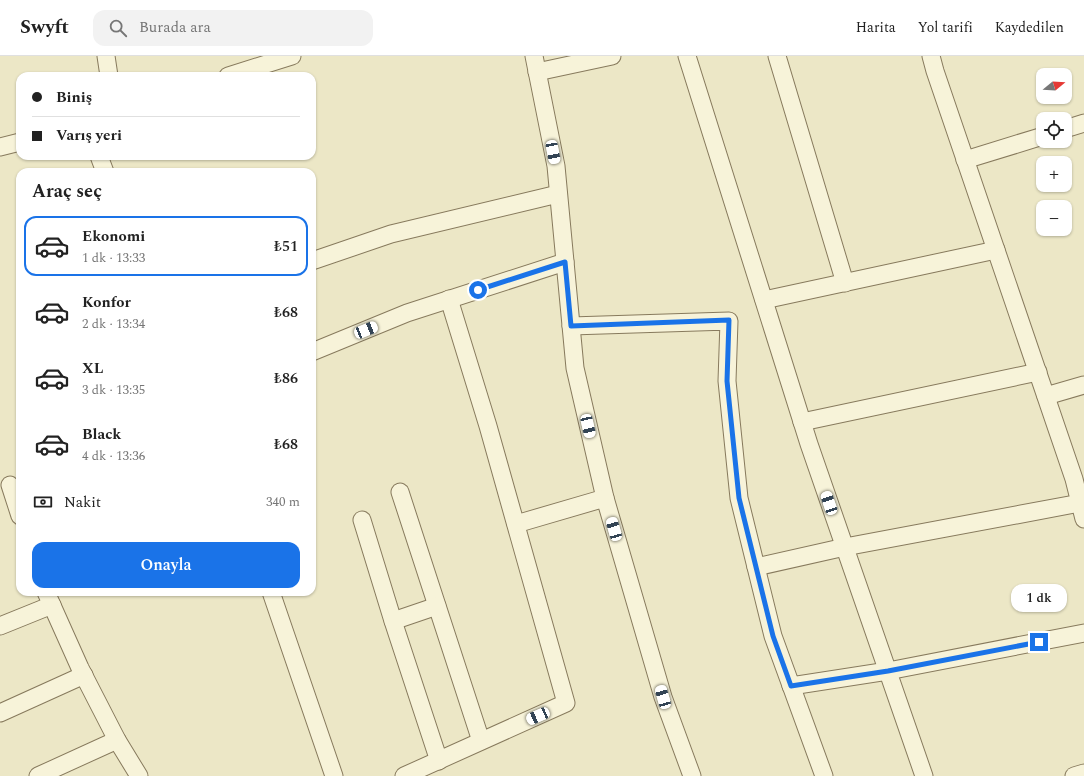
<!DOCTYPE html>
<html lang="tr">
<head>
<meta charset="utf-8">
<style>
  body { margin:0; font-family:Spectral,serif; background:#f2f2f2; color:#222; height:100vh; display:flex; flex-direction:column; font-size:15px; white-space:nowrap }
  * { box-sizing:border-box; margin:0 }
  p { font-size:13px; color:#767676 }
  .icon { flex:none; width:22px; height:22px; fill:none; stroke:currentColor; stroke-width:2; stroke-linecap:round; stroke-linejoin:round }
  .map { position:relative; flex:1; overflow:hidden }
  .sheet { position:absolute; left:16px; top:112px; width:300px; height:428px; display:flex; flex-direction:column; background:#fff; border-radius:12px; box-shadow:0 1px 3px #0004 }
  .sheet>* { flex:none }
  .guide { position:absolute; left:16px; top:16px; width:300px; height:88px; border-radius:12px; box-shadow:0 1px 3px #0004; display:grid; align-content:center; height:88px; padding:0 16px; background:#fff }
  .needle { width:26px; rotate:72deg }
  .fabs { position:absolute; left:1036px; top:12px; display:grid; gap:8px }
  .fabs a { display:grid; place-items:center; width:36px; height:36px; border-radius:8px; background:#fff; box-shadow:0 1px 3px #0004; font-size:20px }
  .end { position:absolute; width:18px; height:18px; margin:-9px; border:5px solid #1a73e8; background:#fff; box-shadow:0 0 0 2px #fff }
  .from { border-radius:50% }
  .bubble { position:absolute; height:28px; border-radius:12px; background:#fff; box-shadow:0 1px 3px #0004; font-size:13px; font-weight:600; line-height:28px; text-align:center }
  .car { position:absolute; width:12px; height:24px; margin:-12px -6px; border-radius:5px; box-shadow:0 0 3px 1px #0007; background:linear-gradient(#fff 24%,#345 0 40%,#fff 0 76%,#345 0 86%,#fff 0) }
  .guide b { display:flex; align-items:center; gap:14px; height:38px; font-size:15px }
  .guide b+b { border-top:1px solid #e0e0e0 }
  .guide i { width:10px; height:10px; background:#222 }
  ul { padding:0; list-style:none }
  li { display:flex; align-items:center; gap:12px; height:60px; margin:0 8px 6px; padding:0 8px; border:2px solid transparent; border-radius:12px }
  li div { flex:1 }
  li b { display:block; font-size:15px }
  li em { font-style:normal; font-weight:600 }
  li.on { border-color:#1a73e8 }
  li>.icon { width:36px; height:36px; stroke-width:1.5 }
  h2 { padding:0 16px; font-size:18px; line-height:48px }
  .pay { display:flex; align-items:center; gap:10px; height:44px; padding:0 16px; font-size:15px }
  .pay p { margin-inline-start:auto }
  .primary-button { display:flex; gap:8px; margin-top:auto; padding:8px 16px }
  .primary-button a { flex:1; height:46px; border-radius:12px; background:#1a73e8; color:#fff; font-size:16px; font-weight:600; line-height:46px; text-align:center }
  header { display:flex; align-items:center; gap:24px; box-sizing:border-box; height:56px; padding:0 20px; background:#fff; border-bottom:1px solid #e0e0e0 }
  header strong { font-size:19px }
  nav { display:flex; gap:22px; margin-inline-start:auto; font-size:14px }
  .search { width:280px; height:36px; background:#f2f2f2; display:flex; align-items:center; gap:10px; box-sizing:border-box; padding:0 14px; border-radius:12px; color:#767676; font-size:15px }
  .map>svg:first-child { display:block }
  .lines { fill:none; stroke-linecap:round; stroke-linejoin:round }
  .minor-casing { stroke:#877a5d; stroke-width:19 }
  .minor { stroke:#f7f3d9; stroke-width:17 }
  .route { stroke:#1a73e8; stroke-width:5 }
</style>
</head>
<body>
<header>
<strong>Swyft</strong>
<div class="search"><svg class="icon" aria-label="search" viewBox="0 0 24 24"><circle cx="10" cy="10" r="6"/><path d="M15 15l6 6"/></svg>Burada ara</div>
<nav><a>Harita</a><a>Yol tarifi</a><a>Kaydedilen</a></nav>
</header>
<div class="map">
<svg width="1084" height="720" viewBox="0 0 1084 720">
  <rect width="100%" height="100%" fill="#ece7c6"/>
  <g class="lines">
    <defs>
      <g id="minor">
        <polyline points="106,0 109,20"/>
        <polyline points="534,0 556,110 575,312 605,442 663,641 692,720"/>
        <polyline points="687,0 809,388 924,720"/>
        <polyline points="777,0 845,227"/>
        <polyline points="931,0 935,15 1074,423 1084,463"/>
        <polyline points="537,16 612,0"/>
        <polyline points="228,20 292,0"/>
        <polyline points="1065,73 1084,67"/>
        <polyline points="0,91 20,86"/>
        <polyline points="99,100 105,116"/>
        <polyline points="965,104 1043,80"/>
        <polyline points="312,205 391,178 558,138"/>
        <polyline points="764,244 996,194"/>
        <polyline points="571,270 729,265 727,325 739,442 773,580 824,720"/>
        <polyline points="312,296 407,257 565,206"/>
        <polyline points="1046,340 1084,329"/>
        <polyline points="802,366 1038,316"/>
        <polyline points="10,429 20,460"/>
        <polyline points="400,436 481,685"/>
        <polyline points="362,464 393,565 439,705"/>
        <polyline points="516,468 605,442"/>
        <polyline points="756,511 845,491 1080,447"/>
        <polyline points="46,536 80,612 117,684 139,720"/>
        <polyline points="271,536 334,720"/>
        <polyline points="393,565 437,550"/>
        <polyline points="0,570 52,549"/>
        <polyline points="791,630 888,615 1084,577"/>
        <polyline points="0,657 84,619"/>
        <polyline points="38,720 117,684"/>
        <polyline points="404,720 566,647 488,370 449,243"/>
        <polyline points="1074,720 1084,717"/>
      </g>
    </defs>
    <use href="#minor" class="minor-casing"/>
    <use href="#minor" class="minor"/>
  </g>
  <g class="lines">
    <polyline class="route" points="478,234 565,206 571,270 729,264 727,325 739,442 773,580 791,630 888,615 1039,586"/>
  </g>
</svg>
<div class="fabs">
<a><svg class="needle" viewBox="-14 -14 28 28"><path d="M0-13l5 13h-10z" fill="#e53935"/><path d="M0 13l5-13h-10z" fill="#767676"/></svg></a>
<a><svg class="icon" aria-label="locate" viewBox="0 0 24 24"><circle cx="12" cy="12" r="6"/><path d="M12 2v4M12 18v4M2 12h4M18 12h4"/></svg></a>
<a>+</a>
<a>−</a>
</div>
<i class="end from" style="left:478px;top:234px"></i>
<i class="end" style="left:1039px;top:586px"></i>
<div class="bubble" style="left:1011px;top:528px;width:56px">1 dk</div>
<i class="car" style="left:553px;top:96px;rotate:169deg"></i>
<i class="car" style="left:366px;top:274px;rotate:68deg"></i>
<i class="car" style="left:588px;top:370px;rotate:167deg"></i>
<i class="car" style="left:829px;top:447px;rotate:341deg"></i>
<i class="car" style="left:614px;top:473px;rotate:344deg"></i>
<i class="car" style="left:663px;top:641px;rotate:344deg"></i>
<i class="car" style="left:538px;top:660px;rotate:246deg"></i>
<div class="guide">
<b><i class="from"></i>Biniş</b>
<b><i></i>Varış yeri</b>
</div>
<section class="sheet">
<h2>Araç seç</h2>
<ul>
<li class="on"><svg class="icon" aria-label="car" viewBox="0 0 24 24"><path d="M5 17H2v-5l4-1 3-4h7l3 4 3 1v5h-3M9 17h6M6 11h13"/><circle cx="7" cy="17" r="2"/><circle cx="17" cy="17" r="2"/></svg><div><b>Ekonomi</b><p>1 dk · 13:33</p></div><em>₺51</em></li>
<li><svg class="icon" aria-label="car" viewBox="0 0 24 24"><path d="M5 17H2v-5l4-1 3-4h7l3 4 3 1v5h-3M9 17h6M6 11h13"/><circle cx="7" cy="17" r="2"/><circle cx="17" cy="17" r="2"/></svg><div><b>Konfor</b><p>2 dk · 13:34</p></div><em>₺68</em></li>
<li><svg class="icon" aria-label="car" viewBox="0 0 24 24"><path d="M5 17H2v-5l4-1 3-4h7l3 4 3 1v5h-3M9 17h6M6 11h13"/><circle cx="7" cy="17" r="2"/><circle cx="17" cy="17" r="2"/></svg><div><b>XL</b><p>3 dk · 13:35</p></div><em>₺86</em></li>
<li><svg class="icon" aria-label="car" viewBox="0 0 24 24"><path d="M5 17H2v-5l4-1 3-4h7l3 4 3 1v5h-3M9 17h6M6 11h13"/><circle cx="7" cy="17" r="2"/><circle cx="17" cy="17" r="2"/></svg><div><b>Black</b><p>4 dk · 13:36</p></div><em>₺68</em></li>
</ul>
<div class="pay"><svg class="icon" aria-label="cash" viewBox="0 0 24 24"><path d="M3 7h18v10H3z"/><circle cx="12" cy="12" r="2"/></svg>Nakit<p>340 m</p></div>
<div class="primary-button"><a>Onayla</a></div>
</section>
</div>
</body>
</html>
